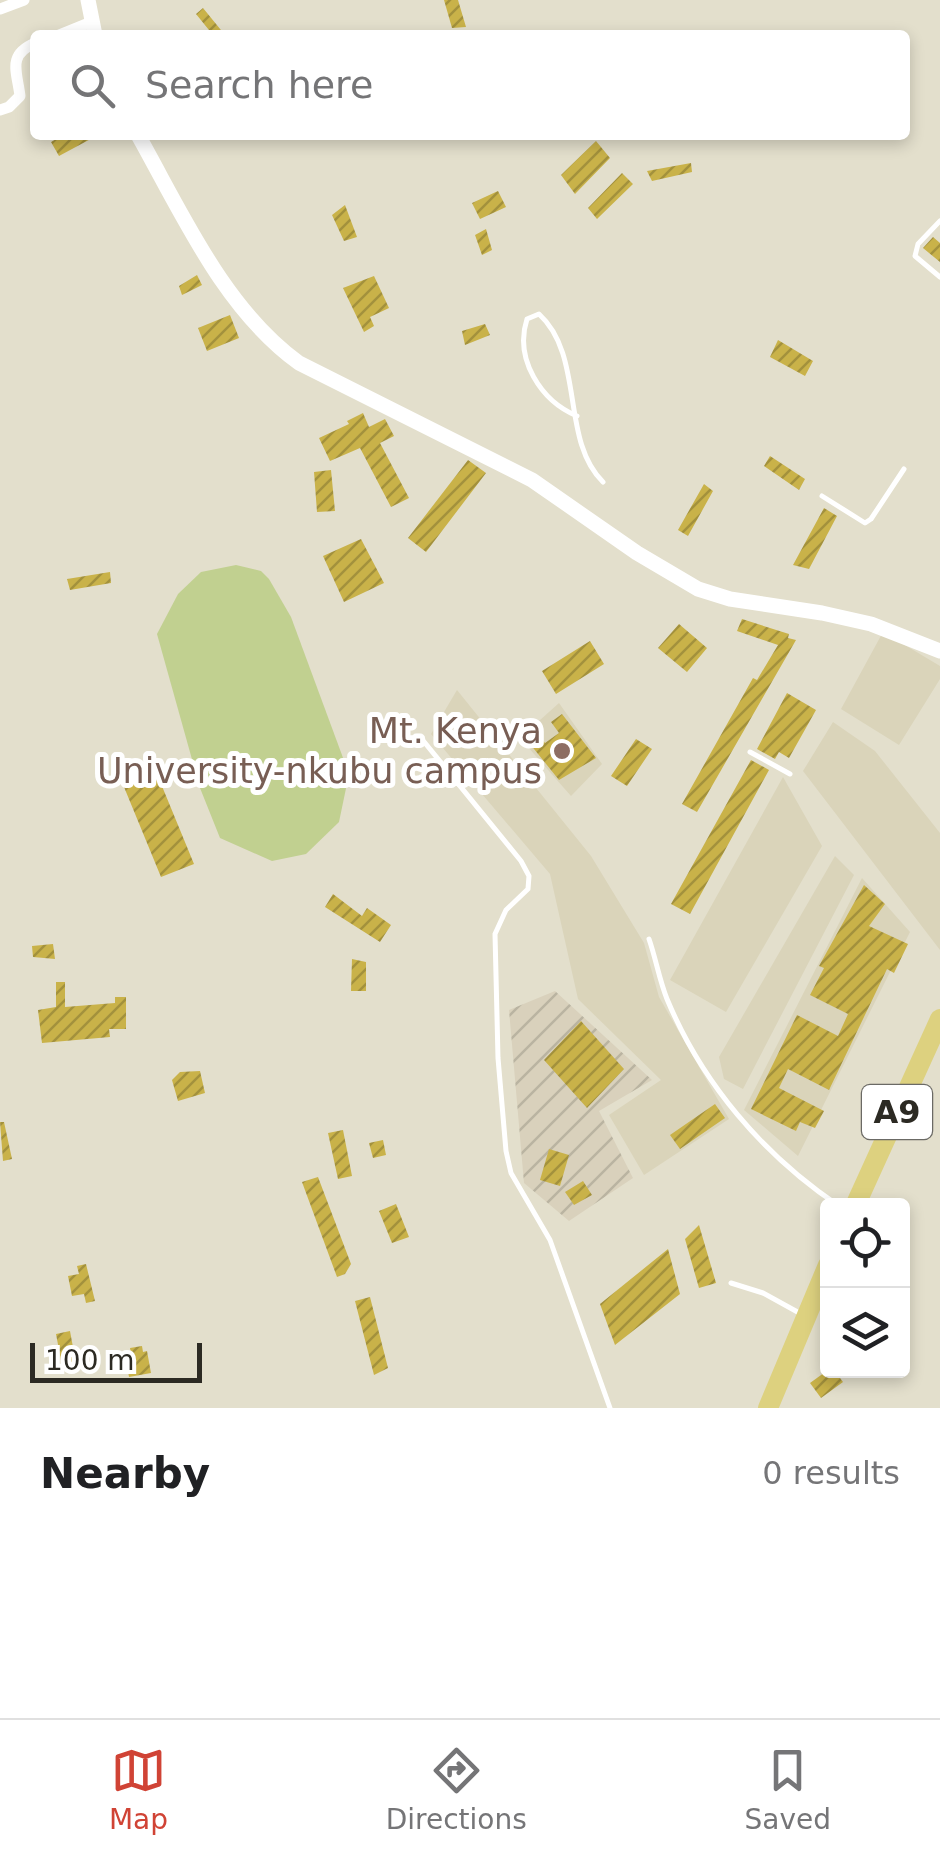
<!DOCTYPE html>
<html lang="en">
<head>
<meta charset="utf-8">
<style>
  :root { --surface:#fff; --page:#f2f2f2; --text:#202124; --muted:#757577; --line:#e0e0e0; --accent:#d04335 }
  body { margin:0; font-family:"DejaVu Sans",sans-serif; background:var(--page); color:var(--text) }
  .controls { position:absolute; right:30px; bottom:30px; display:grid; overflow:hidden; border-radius:10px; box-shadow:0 5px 15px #0003 }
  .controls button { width:90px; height:90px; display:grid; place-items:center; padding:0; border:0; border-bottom:2px solid var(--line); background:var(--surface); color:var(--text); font:50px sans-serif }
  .scale { position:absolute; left:30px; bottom:25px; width:172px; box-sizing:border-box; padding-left:10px; border:5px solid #2c2a23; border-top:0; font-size:28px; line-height:35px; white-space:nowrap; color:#2c2a23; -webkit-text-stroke:8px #fff; paint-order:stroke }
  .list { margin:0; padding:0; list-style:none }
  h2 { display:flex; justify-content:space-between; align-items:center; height:130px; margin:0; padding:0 40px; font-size:42px }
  h2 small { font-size:32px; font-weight:400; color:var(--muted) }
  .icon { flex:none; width:55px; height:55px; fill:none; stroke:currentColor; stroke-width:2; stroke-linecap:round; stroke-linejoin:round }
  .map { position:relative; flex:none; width:940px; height:1408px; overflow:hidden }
  .search { position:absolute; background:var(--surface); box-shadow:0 5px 15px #0003; left:30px; right:30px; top:30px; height:110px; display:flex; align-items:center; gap:25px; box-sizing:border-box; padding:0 35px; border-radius:10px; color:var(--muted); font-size:38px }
  .sheet { height:310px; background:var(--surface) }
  nav { display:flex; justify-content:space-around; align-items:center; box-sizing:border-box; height:140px; border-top:2px solid var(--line); background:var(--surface); font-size:28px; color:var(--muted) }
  nav a { display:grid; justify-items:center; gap:5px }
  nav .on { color:var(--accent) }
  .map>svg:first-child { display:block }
  .built { fill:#dad4ba }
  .industrial { fill:url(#industrial-furrows) }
  .green { fill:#c1d090 }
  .building { fill:url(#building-hatch) }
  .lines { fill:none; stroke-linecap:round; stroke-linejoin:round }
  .lane { stroke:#fff; stroke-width:5 }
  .street { stroke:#fff; stroke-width:11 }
  .secondary { stroke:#fff; stroke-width:15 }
  .highway { stroke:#ddd17f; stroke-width:20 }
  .education-dot { fill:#8d6e63; stroke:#fff; stroke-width:4 }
  .labels { text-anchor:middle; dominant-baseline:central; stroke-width:10; stroke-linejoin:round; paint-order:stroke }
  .shield { fill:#fff; stroke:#6b6a65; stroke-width:2.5 }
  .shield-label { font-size:32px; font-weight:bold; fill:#2c2a23 }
  .education-label { font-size:35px; fill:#785e54; stroke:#fff; text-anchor:end }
</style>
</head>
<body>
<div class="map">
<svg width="940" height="1408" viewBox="0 0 940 1408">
  <defs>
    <pattern id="industrial-furrows" width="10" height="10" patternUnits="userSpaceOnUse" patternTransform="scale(2.5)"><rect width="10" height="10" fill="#d9d1bc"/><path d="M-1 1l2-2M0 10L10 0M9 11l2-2" fill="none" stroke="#bab4a1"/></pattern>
    <pattern id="building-hatch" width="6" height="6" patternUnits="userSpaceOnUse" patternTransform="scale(2.5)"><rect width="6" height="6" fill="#c9b249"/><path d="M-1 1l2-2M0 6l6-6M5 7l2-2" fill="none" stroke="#a3913c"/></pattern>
  </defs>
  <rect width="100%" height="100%" fill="#e3dfcc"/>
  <path class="built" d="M883 632 940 666V679L899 745 841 709Z
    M457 690 591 856 644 943 659 997 729 1119 644 1175 609 1115 661 1080 578 999 550 874 431 734Z
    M559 703 602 764 571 796 520 738Z
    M833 722 875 751 940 833V950L803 771Z
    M783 777 822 846 726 1012 670 980Z
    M835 856 854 875 743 1089 724 1079 719 1057Z
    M862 878 910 932 798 1156 744 1110Z"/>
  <path class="industrial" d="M555 991 652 1080 599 1111 633 1178 569 1221 524 1183 509 1010Z"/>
  <path class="green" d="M236 565 261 571 269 579 291 617 349 774 339 822 306 854 272 861 220 838 200 788 157 634 178 594 201 572Z"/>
  <path class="building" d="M444 0H458L466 27 452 28Z
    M203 8 225 35H213L196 14Z
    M63 135H98L59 156 51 142Z
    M596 141 610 158 575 194 561 175Z
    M691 163 692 172 652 181 647 171Z
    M622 173 633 184 597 219 588 208Z
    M498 191 506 207 480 219 472 203Z
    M345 205 357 237 344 241 332 215Z
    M486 229 492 250 482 255 475 235Z
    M933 237 940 243V262L923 248Z
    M197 275 202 285 182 295 179 286Z
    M374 276 389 308 370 317 374 326 364 332 343 288Z
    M230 315 239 338 207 351 198 328Z
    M485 324 490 335 465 345 462 331Z
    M778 340 813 361 805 376 770 357Z
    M363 413 369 427 385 419 394 436 380 443 409 498 391 507 360 448 330 461 319 438 349 424 347 421Z
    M770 456 805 479 799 490 764 466Z
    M468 460 486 473 426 552 408 538Z
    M331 470 335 511 317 512 314 472Z
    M704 484 713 491 688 536 678 530Z
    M824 508 837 516 809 569 793 565Z
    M361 539 384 583 344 602 323 556Z
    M110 572 111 583 70 590 67 579Z
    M742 619 789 634 788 638 796 640 697 812 682 804 753 678 757 680 778 645 737 631Z
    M679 624 707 648 687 672 658 648Z
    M590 641 604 664 556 694 542 671Z
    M787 693 816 710 789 758 779 752 775 759 757 749Z
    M562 714 596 758 559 780 530 744 538 735 545 743 559 733 551 722Z
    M636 739 652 749 627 786 611 776Z
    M751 760 769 770 690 914 671 904Z
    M157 774 194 864 161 877 124 787Z
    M864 885 885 904 869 926 908 944 894 973 887 969 829 1090 788 1069 779 1088 824 1111 815 1128 800 1122 796 1131 751 1109 797 1015 838 1036 848 1014 810 995 824 968 819 966Z
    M333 894 362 916 367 908 391 925 380 942 325 907Z
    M53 944 55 959 33 957 32 946Z
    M352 959 366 962V991H351Z
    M56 982H65V1007L115 1003V997H126V1029H109L110 1037 42 1043 38 1010 56 1007Z
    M581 1021 624 1069 587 1108 544 1060Z
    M200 1071 205 1093 178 1101 172 1080 180 1072Z
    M715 1104 725 1118 680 1149 670 1135Z
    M0 1122H4L12 1159 3 1161Z
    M343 1130 352 1176 338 1179 328 1133Z
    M383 1140 386 1155 373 1158 369 1143Z
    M549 1149 569 1155 560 1186 540 1180Z
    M318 1177 351 1264 345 1274 337 1277 302 1182Z
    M583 1181 592 1195 574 1205 565 1192Z
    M396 1204 409 1237 392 1243 379 1211Z
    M699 1225 716 1283 699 1288 685 1239Z
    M668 1249 680 1294 615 1345 600 1304Z
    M86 1264 95 1301 86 1303 84 1294 72 1296 68 1276 79 1274 77 1266Z
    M370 1297 388 1368 374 1375 355 1301Z
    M70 1331 77 1369 63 1371 56 1334Z
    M142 1346 143 1352 147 1351 151 1373 129 1377 125 1354 131 1353 130 1348Z
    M828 1370 832 1377 837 1374 843 1382 821 1398 810 1383Z"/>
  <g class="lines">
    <path class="lane" d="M940 221 918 244 915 256 940 277
      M577 416C541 401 514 359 527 319L539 314C585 356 560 440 603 482
      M822 496 865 523 871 519 904 469
      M421 738 521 861 529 876 528 889 506 910 495 934 498 1058 506 1151 511 1173 550 1240 610 1408
      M750 752 790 774
      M649 939C656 959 659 979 667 999 702 1083 763 1155 839 1206
      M731 1283 763 1293 803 1315"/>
    <path class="street" d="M0 9 24 0
      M59 35 91 22
      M0 110 9 107 20 96C17 71 7 55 35 43"/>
    <path class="secondary" d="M88 0 95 35
      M138 135C182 213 224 309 299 363L532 480 637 553 698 589 730 599 822 613 871 624 940 651"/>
    <path class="highway" d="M855 1206 940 1019
      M768 1408 828 1265"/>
  </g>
  <circle class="education-dot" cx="562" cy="751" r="10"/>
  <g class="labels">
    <rect class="shield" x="862" y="1085" width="70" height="54" rx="8"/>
    <g class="shield-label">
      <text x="897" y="1112">A9</text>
    </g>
    <g class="education-label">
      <text x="542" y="731">Mt. Kenya<tspan x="542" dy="40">University-nkubu campus</tspan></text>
    </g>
  </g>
</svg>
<div class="controls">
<button><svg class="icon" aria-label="locate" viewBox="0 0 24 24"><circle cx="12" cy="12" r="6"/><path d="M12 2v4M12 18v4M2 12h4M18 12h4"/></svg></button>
<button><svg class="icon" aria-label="layers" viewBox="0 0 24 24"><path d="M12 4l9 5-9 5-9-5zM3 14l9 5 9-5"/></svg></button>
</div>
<div class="scale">100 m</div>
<div class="search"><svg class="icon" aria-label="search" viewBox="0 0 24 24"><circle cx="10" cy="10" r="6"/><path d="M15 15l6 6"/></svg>Search here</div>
</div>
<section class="sheet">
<h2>Nearby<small>0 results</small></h2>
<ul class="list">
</ul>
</section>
<nav>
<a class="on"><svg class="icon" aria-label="map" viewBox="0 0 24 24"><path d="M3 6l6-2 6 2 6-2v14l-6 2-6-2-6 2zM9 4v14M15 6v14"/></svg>Map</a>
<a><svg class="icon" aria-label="directions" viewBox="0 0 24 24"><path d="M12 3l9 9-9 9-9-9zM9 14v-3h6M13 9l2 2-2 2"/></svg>Directions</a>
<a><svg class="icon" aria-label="saved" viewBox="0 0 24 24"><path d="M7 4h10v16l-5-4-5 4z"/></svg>Saved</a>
</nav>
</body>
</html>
